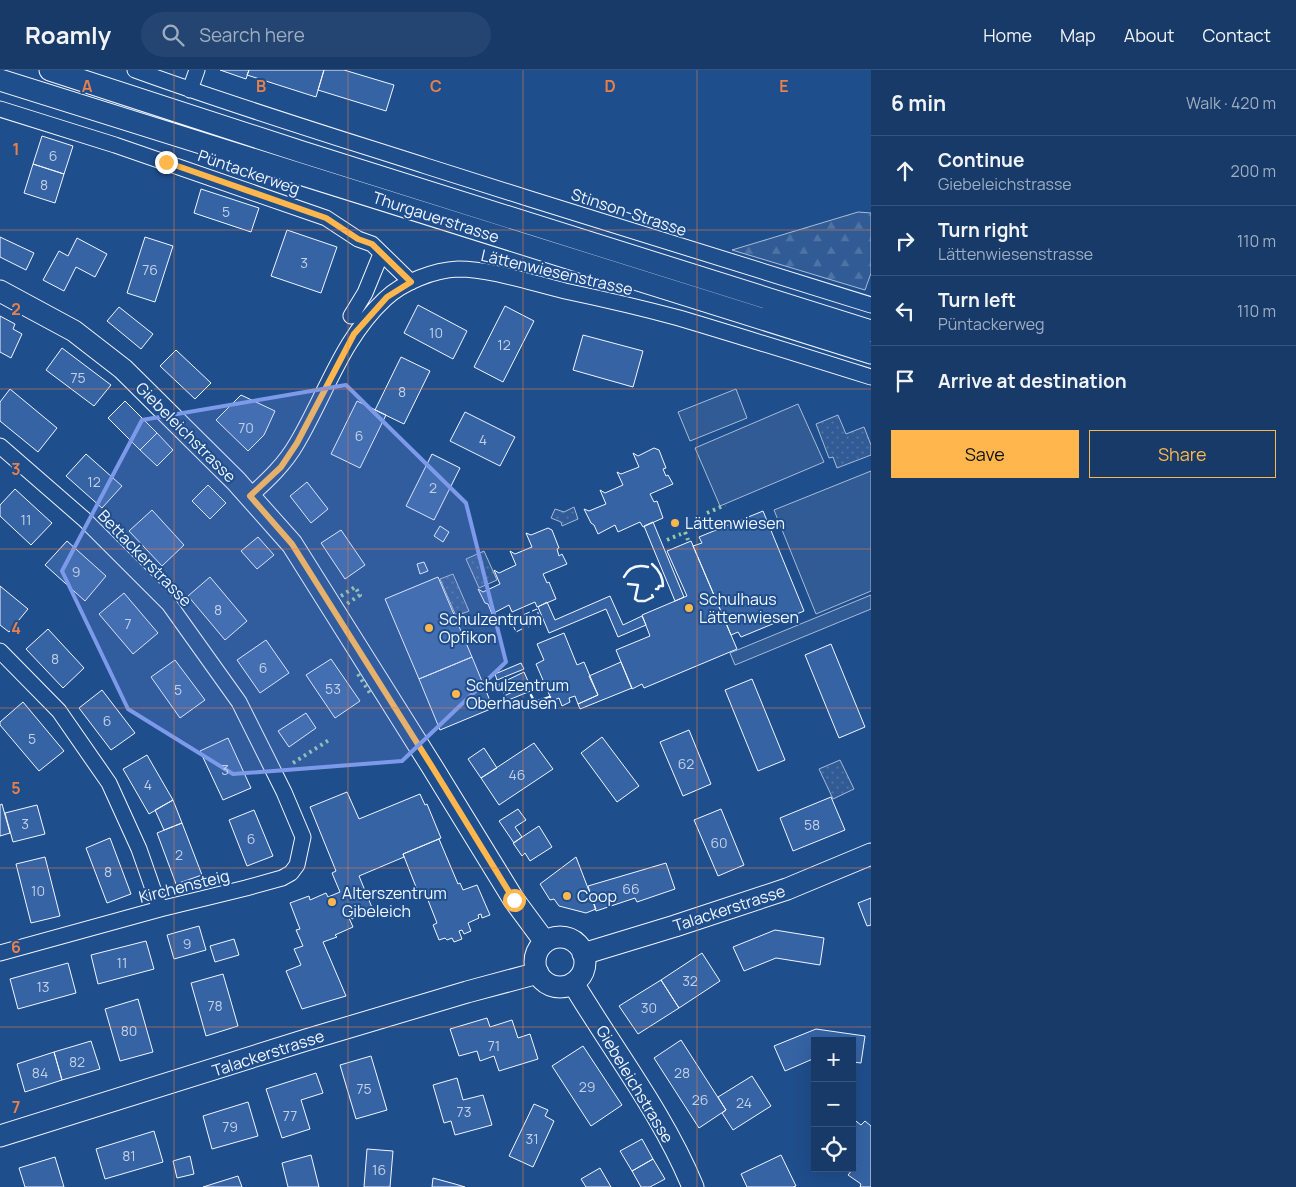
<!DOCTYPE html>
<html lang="en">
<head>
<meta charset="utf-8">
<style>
  :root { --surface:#173a69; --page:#244571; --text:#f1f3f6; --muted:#9eadc0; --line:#36547d; --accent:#ffb74d }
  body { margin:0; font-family:Manrope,sans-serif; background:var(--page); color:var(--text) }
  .controls { position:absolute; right:15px; bottom:15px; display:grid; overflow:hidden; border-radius:0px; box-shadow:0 5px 20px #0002 }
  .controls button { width:45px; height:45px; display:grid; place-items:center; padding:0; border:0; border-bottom:1px solid var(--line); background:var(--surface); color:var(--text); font:25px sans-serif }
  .stop { position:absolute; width:15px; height:15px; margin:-11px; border:4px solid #ffb74d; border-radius:50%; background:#fff }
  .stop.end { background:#ffb74d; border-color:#fff; box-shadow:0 1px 5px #0008 }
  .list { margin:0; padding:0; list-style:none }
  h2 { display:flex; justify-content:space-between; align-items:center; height:65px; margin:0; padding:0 20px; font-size:21px }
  h2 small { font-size:16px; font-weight:400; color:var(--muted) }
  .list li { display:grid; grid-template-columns:32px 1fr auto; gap:15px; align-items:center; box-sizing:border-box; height:70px; padding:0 20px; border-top:1px solid var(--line) }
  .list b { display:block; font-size:19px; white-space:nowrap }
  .list p { margin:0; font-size:16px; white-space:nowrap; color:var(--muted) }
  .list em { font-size:16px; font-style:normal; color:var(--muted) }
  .actions { display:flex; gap:10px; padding:15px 20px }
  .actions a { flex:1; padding:11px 0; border:1px solid var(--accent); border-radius:0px; text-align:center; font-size:18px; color:var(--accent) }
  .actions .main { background:var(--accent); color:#111 }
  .icon { flex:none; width:28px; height:28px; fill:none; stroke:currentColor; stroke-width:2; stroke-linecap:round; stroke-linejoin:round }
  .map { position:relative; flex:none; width:871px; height:1117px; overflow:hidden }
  header { display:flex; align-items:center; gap:30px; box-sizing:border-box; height:70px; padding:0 25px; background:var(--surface); border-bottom:1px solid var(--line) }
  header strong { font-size:24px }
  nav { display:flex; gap:28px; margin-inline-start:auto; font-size:18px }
  .search { width:350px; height:45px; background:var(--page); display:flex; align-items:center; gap:12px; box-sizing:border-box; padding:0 18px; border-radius:28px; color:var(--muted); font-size:19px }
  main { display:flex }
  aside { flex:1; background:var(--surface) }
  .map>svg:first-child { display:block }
  .green { fill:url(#green-dots); stroke:#a8bbd7 }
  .forest { fill:url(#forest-firs); stroke:#a8bbd7 }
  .pitch { fill:#305b95; stroke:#a8bbd7 }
  .building { fill:#3563a3; stroke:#f2f6ff }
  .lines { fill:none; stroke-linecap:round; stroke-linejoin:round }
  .street-casing { stroke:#f2f6ff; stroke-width:17 }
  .secondary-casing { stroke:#f2f6ff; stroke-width:23 }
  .street { stroke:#1f4e8c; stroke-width:15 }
  .secondary { stroke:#1f4e8c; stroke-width:21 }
  .hedge { stroke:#97c8a6; stroke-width:4; stroke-dasharray:2.5 4; stroke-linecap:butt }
  .fence { stroke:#f2f6ff; stroke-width:1; stroke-dasharray:6 2.5; stroke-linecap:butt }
  .wall { stroke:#f2f6ff; stroke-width:2.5 }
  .route { stroke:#ffb74d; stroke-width:6 }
  .marked { fill:#7d9aea; fill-opacity:0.2; stroke:#7d9aea; stroke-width:4; stroke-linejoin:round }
  .grid { fill:none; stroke:#ea8049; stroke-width:1; stroke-opacity:0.55 }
  .poi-dot { fill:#ffb74d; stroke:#1f4e8c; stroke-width:2 }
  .labels { text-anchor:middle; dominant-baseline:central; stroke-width:4; stroke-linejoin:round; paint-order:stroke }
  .number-label { font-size:14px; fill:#c3d1e8 }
  .street-label { font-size:16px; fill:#f2f6ff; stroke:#1f4e8c }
  .poi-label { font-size:16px; fill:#f2f6ff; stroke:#1f4e8c; text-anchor:start }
  .grid-label { font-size:16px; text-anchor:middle; font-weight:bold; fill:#ea8049; stroke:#1f4e8c; stroke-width:4; stroke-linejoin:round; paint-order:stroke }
</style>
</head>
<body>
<header>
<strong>Roamly</strong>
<div class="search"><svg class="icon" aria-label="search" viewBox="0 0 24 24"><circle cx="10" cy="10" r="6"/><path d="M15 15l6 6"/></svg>Search here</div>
<nav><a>Home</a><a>Map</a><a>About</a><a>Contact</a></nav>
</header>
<main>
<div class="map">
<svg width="871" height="1117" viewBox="0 0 871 1117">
  <defs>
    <pattern id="green-dots" width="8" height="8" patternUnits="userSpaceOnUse" patternTransform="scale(1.25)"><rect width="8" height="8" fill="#305b95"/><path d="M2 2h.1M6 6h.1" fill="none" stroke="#4e73a5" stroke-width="1.8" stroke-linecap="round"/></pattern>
    <pattern id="forest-firs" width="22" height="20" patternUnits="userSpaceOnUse" patternTransform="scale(1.25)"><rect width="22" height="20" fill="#305b95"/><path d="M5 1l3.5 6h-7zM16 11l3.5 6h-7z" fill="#4e73a5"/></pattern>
  </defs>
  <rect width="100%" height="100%" fill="#1f4e8c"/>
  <path class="green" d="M838 345 846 364 864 357 871 375V385L837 398 833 387 829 388 816 354Z
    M574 437 578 449 562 456 561 452 551 448 555 439 564 442Z
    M484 481 497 510 479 518 466 489Z
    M453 504 469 541 456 546 440 509Z
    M840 690 854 719 833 729 819 699Z"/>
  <path class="forest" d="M858 142 871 143V203L865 220 732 180Z"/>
  <path class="pitch" d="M736 319 747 348 690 371 678 342Z
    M798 334 824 392 720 436 695 378Z
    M871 401V521L816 544 774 440Z
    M871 525V539L735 595 730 583Z"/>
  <path class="building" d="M220 0H249L246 9Z
    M249 0H324L316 27 247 5Z
    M324 0H344L394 15 386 41 318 20Z
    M42 66 73 76 64 104 33 94Z
    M33 94 64 104 55 133 24 123Z
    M201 119 259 138 251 162 194 143Z
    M287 160 337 177 321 223 271 206Z
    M0 167 34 183 26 200 0 187Z
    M145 167 173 176 155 232 127 223Z
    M77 168 107 184 95 207 76 197 64 221 43 210 59 181 68 186Z
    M418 235 467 261 453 289 404 263Z
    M505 236 534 251 503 312 474 297Z
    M119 237 153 264 141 279 107 251Z
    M0 246 15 254 13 259 22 264 11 288 0 282Z
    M583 265 643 281 633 317 573 300Z
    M62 278 111 315 94 336 46 300Z
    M176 280 211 313 195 329 160 296Z
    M401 287 430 301 404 354 375 340Z
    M10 319 57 358 38 382 0 351V332Z
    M241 325 275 341 264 365 248 381 216 350Z
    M125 331 157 363 140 380 108 348Z
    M357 331 386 345 360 398 331 384Z
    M465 342 515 367 500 396 450 371Z
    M157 363 173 380 157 396 140 380Z
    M654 378 659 380 666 398 663 399 666 406 668 405 673 414 650 424 654 432 657 431 663 448 643 457 640 452 618 462 615 455 598 464 594 455 591 453 584 439 589 441 606 434 600 420 605 423 623 415 617 402 621 404 639 397 633 383 638 386Z
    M86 384 122 416 102 438 66 406Z
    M432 384 460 398 434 450 406 436Z
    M307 412 328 439 311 453 290 426Z
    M208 415 226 433 210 449 192 431Z
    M15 419 52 453 31 475 0 446V435Z
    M152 440 184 475 162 496 129 461Z
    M763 441 804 541 741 567 738 562 731 565 693 476 702 473 699 467Z
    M653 452 684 527 675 531 644 456Z
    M440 456 449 462 443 472 434 466Z
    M548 458 552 460 559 478 557 479 559 486 562 484 567 494 543 504 547 513 549 512 556 529 537 537 535 532 512 542 509 535 492 544 488 534 485 533 478 519 483 522 500 514 494 500 499 503 516 495 510 481 515 484 532 477 526 463 531 465Z
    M341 460 365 495 345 509 321 473Z
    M258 467 274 485 257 499 241 481Z
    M67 471 106 506 85 531 45 495Z
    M691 471 737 579 644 618 642 614 632 619 616 580 650 566 642 545 687 526 667 481Z
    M424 492 428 501 420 504 417 494Z
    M210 507 247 551 225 570 188 526Z
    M438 507 472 587 419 609 385 529Z
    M0 516 28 539 9 562 0 555Z
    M124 523 158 563 133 584 99 544Z
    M610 526 623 555 642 546 646 555 618 567 606 539 549 563 538 537 547 532 555 550Z
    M48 559 84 598 63 618 26 579Z
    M564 563 577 595 584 592 598 625 578 634 575 626 569 628 570 632 562 636 559 628 552 631 536 594 544 590 537 574Z
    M266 570 289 603 260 623 237 590Z
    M831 574 865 657 839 668 805 585Z
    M472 587 493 638 440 660 419 609Z
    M331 589 360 631 335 648 306 605Z
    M175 590 205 630 180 648 151 607Z
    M621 592 632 618 580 639 578 634 598 625 589 606Z
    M521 593 524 599 497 610 495 604Z
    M524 602 528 611 503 623 499 614Z
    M752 609 785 690 758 701 725 620Z
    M530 614 533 620 506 631 504 626Z
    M102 620 135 663 111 680 79 638Z
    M23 632 64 681 39 701 0 655V652Z
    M306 643 316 658 289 677 278 661Z
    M689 660 711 714 683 726 660 672Z
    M602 667 639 716 617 732 581 683Z
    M228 668 251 718 223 730 200 681Z
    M534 673 553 699 499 735 481 708Z
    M484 678 497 698 481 708 468 689Z
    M147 685 173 730 149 744 123 699Z
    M347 722 359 749 420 724 425 735 427 734 441 768 403 784 404 787 359 806 373 840 352 849 351 847 349 848 353 857 335 865 337 867 323 872 346 926 302 939 286 901 301 895 294 879 303 876 296 860 300 859 290 833 309 826 310 830 326 823 328 827 340 822 332 803 336 801 310 737Z
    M831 727 845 760 793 781 780 748Z
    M173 730 182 753 164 760 155 740Z
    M2 734 10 763 0 766V735Z
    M37 735 45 764 13 772 5 743Z
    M518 739 526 750 515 757 522 767 514 773 499 751Z
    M721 739 744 795 718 806 694 750Z
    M254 740 273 786 247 796 229 750Z
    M182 753 202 805 176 814 157 763Z
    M539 756 552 777 530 791 525 783 522 786 513 773Z
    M110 768 131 824 107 833 86 778Z
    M439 769 458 814 460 813 463 820 477 815 490 845 482 848 481 844 478 845 479 848 468 853 471 861 464 864 462 860 459 861 462 869 454 872 452 868 447 870 445 868 439 870 433 855 437 853 424 820 418 822 403 784Z
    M45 787 60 846 31 853 16 794Z
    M576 787 596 839 586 843 559 836 554 829 550 830 540 814Z
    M666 793 675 819 637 832 635 828 596 841 588 816Z
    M871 828V855L867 856 858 833Z
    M199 856 206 880 174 889 167 865Z
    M775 860 824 868 820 895 776 888 744 901 733 877Z
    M234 869 239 885 215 892 210 876Z
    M146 871 154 899 98 914 91 885Z
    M702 883 720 911 679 938 661 910Z
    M68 893 76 923 18 939 10 909Z
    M223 904 238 956 206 966 191 913Z
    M661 910 679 938 638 964 619 936Z
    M138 929 153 982 120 991 105 939Z
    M487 948 490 957 512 950 518 968 530 964 538 989 499 1001 494 986 480 991 477 981 459 986 450 959Z
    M816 959 865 966 861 993 852 992V971H815V988L785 1001 774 976Z
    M681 970 726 1040 699 1058 654 988Z
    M91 971 100 999 62 1010 54 982Z
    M583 976 622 1035 591 1056 552 996Z
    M54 982 62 1010 25 1022 17 994Z
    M371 986 387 1040 356 1049 340 995Z
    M316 1003 323 1023 301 1030 310 1059 282 1068 266 1019Z
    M752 1006 771 1036 733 1060 722 1043 726 1040 718 1027Z
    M457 1008 463 1030 483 1025 492 1055 455 1065 451 1051 444 1053 433 1015Z
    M248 1032 258 1066 212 1079 203 1046Z
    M534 1034 548 1040 545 1046 554 1051 533 1097 509 1086Z
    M852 1048 861 1055 865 1051 871 1056V1117H860L861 1114 848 1105 856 1095 852 1093Z
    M154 1061 163 1092 105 1109 96 1079Z
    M642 1069 653 1089 632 1101 620 1081Z
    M367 1079 393 1081 390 1117H364Z
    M311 1085 319 1117H288L282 1093Z
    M781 1085 796 1116 793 1117H747L741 1104Z
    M190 1086 194 1104 177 1108 173 1091Z
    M55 1087 64 1117H25L19 1098Z
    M653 1089 665 1109 650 1117H641L632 1101Z
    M600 1098 611 1117H586L581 1109Z
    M238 1106 242 1117H203Z
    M433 1108 455 1114 465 1117H432Z"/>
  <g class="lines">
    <g class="street-casing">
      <path id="street" d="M135 0C231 35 329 65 426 96 574 143 722 189 871 235
        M190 20 197 0
        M0 39 115 75 326 148 358 169 372 174 411 212
        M351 246 365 223 381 184
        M0 376 84 449 169 534 239 632 284 722 303 767 297 795 291 803 282 808 246 818 160 839 0 883
        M250 426C268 410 285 394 297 373 326 324 342 269 385 229 403 212 434 200 458 199 491 199 532 213 565 221 603 229 642 238 679 248 743 267 807 287 871 307
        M0 581 59 641 109 713 139 779 160 839"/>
    </g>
    <g class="secondary-casing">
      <path id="secondary" d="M50 0 302 82 871 261
        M0 10 871 283
        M0 221 74 261 123 299 236 411 292 474 431 695 514 830 545 872
        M535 892a25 25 0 1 1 50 0a25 25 0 1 1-50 0Z
        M583 884 675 856 787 819 871 784
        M573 913C613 980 663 1044 693 1117
        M0 1066 306 970 467 922 538 903"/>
    </g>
    <use href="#street" class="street"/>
    <use href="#secondary" class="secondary"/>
    <path class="hedge" d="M707 443 725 435
      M685 462 688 470
      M667 470 681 464
      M341 526 355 517 360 525 345 535
      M358 604 370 623
      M293 693 329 670"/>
    <path class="fence" d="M522 559 516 562 511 550 537 539 539 547 534 554 528 557"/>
    <path class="wall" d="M652 494C659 500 663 507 663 516H659L658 519H656
      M624 507C629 497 637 494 648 497
      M628 514 638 515 635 529 638 531H645L653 527 652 525
      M531 625 533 629 538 631 550 627"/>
  </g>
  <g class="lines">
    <path class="route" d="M166 92 326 148 358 169 372 174 411 212 387 227 354 264 297 373 281 397 250 426 292 474 431 695 514 830"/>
  </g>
  <path class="marked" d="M346 315 466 433 506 592 402 691 233 704 128 639 62 501 142 350Z"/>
  <path class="grid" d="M174 0V1117M348 0V1117M523 0V1117M697 0V1117M0 160H871M0 319H871M0 479H871M0 638H871M0 798H871M0 957H871"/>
  <g class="poi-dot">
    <circle cx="675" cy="453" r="5"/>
    <circle cx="689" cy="538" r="5"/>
    <circle cx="429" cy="558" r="5"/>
    <circle cx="456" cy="624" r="5"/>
    <circle cx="567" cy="826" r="5"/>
    <circle cx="332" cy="832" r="5"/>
  </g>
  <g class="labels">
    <g class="number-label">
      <text x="53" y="85">6</text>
      <text x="44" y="114">8</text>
      <text x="226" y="141">5</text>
      <text x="304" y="192">3</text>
      <text x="150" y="199">76</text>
      <text x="436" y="262">10</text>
      <text x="504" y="274">12</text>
      <text x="78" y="307">75</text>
      <text x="402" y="321">8</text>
      <text x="246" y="357">70</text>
      <text x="359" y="365">6</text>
      <text x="483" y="369">4</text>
      <text x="94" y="411">12</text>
      <text x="433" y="417">2</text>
      <text x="26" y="449">11</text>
      <text x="76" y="501">9</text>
      <text x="218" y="539">8</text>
      <text x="128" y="553">7</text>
      <text x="55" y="588">8</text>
      <text x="263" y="597">6</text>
      <text x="333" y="618">53</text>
      <text x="178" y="619">5</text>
      <text x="107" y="650">6</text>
      <text x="32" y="668">5</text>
      <text x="686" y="693">62</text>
      <text x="225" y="699">3</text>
      <text x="517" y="704">46</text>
      <text x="148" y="714">4</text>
      <text x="25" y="753">3</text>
      <text x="812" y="754">58</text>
      <text x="251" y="768">6</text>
      <text x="719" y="772">60</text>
      <text x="179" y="784">2</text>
      <text x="108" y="801">8</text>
      <text x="631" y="818">66</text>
      <text x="38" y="820">10</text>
      <text x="187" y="873">9</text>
      <text x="122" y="892">11</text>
      <text x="690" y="910">32</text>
      <text x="43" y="916">13</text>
      <text x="215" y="935">78</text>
      <text x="649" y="937">30</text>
      <text x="129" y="960">80</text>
      <text x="494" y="975">71</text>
      <text x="77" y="991">82</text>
      <text x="40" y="1002">84</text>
      <text x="682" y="1002">28</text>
      <text x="587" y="1016">29</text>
      <text x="364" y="1018">75</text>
      <text x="700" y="1029">26</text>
      <text x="744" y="1032">24</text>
      <text x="464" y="1041">73</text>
      <text x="290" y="1045">77</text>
      <text x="230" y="1056">79</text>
      <text x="532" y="1068">31</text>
      <text x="129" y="1085">81</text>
      <text x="379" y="1099">16</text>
    </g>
    <g class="street-label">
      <text transform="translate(249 102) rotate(19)">Püntackerweg</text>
      <text transform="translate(629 142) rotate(18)">Stinson-Strasse</text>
      <text transform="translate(436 147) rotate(18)">Thurgauerstrasse</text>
      <text transform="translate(557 202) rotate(13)">Lättenwiesenstrasse</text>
      <text transform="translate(186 362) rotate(45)">Giebeleichstrasse</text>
      <text transform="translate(145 488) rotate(46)">Bettackerstrasse</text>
      <text transform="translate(184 816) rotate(-14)">Kirchensteig</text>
      <text transform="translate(729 838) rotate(-18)">Talackerstrasse</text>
      <text transform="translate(268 983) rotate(-18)">Talackerstrasse</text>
      <text transform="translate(635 1014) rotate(59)">Giebeleichstrasse</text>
    </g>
    <g class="poi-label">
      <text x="685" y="453">Lättenwiesen</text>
      <text x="699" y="529">Schulhaus<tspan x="699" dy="18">Lättenwiesen</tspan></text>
      <text x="439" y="549">Schulzentrum<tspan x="439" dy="18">Opfikon</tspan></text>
      <text x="466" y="615">Schulzentrum<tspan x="466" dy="18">Oberhausen</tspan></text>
      <text x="342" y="823">Alterszentrum<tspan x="342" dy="18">Gibeleich</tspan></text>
      <text x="577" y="826">Coop</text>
    </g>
  </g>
  <g class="grid-label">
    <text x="87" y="22">A</text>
    <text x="261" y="22">B</text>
    <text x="436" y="22">C</text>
    <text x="610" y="22">D</text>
    <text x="784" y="22">E</text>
    <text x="16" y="85">1</text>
    <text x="16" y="245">2</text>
    <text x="16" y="405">3</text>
    <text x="16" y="564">4</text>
    <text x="16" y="724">5</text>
    <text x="16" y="883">6</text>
    <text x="16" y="1043">7</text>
  </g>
</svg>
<div class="controls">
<button>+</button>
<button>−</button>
<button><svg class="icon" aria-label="locate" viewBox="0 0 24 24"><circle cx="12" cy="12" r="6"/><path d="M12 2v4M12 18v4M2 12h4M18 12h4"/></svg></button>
</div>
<div class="stop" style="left:514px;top:830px"></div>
<div class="stop end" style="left:166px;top:92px"></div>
</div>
<aside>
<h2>6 min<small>Walk · 420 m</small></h2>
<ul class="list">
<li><svg class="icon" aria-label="ahead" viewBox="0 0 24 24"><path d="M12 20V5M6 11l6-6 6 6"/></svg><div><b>Continue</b><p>Giebeleichstrasse</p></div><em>200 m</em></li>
<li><svg class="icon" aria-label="right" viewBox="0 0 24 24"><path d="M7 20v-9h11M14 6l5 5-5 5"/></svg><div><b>Turn right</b><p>Lättenwiesenstrasse</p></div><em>110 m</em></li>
<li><svg class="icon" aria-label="left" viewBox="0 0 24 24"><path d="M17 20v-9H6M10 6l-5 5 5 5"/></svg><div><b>Turn left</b><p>Püntackerweg</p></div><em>110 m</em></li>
<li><svg class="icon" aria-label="arrive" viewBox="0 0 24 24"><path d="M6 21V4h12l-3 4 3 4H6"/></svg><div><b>Arrive at destination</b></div></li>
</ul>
<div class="actions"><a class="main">Save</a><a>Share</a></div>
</aside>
</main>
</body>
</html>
